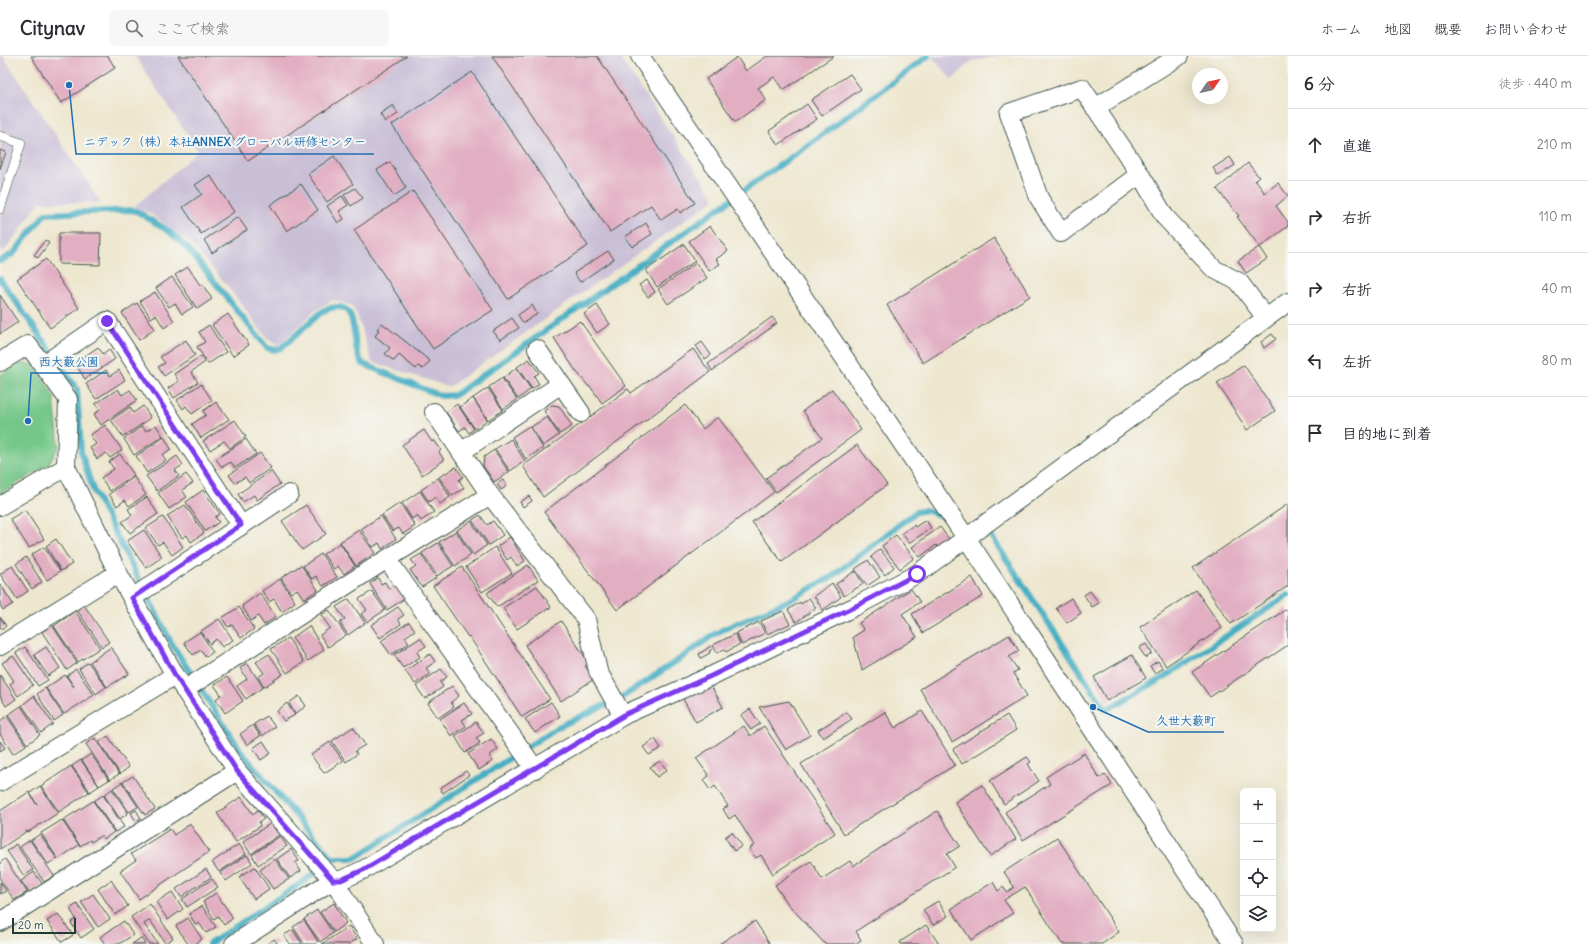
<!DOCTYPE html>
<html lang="ja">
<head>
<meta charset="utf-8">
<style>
  :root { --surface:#fff; --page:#f7f7f7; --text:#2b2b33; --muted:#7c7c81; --line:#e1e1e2 }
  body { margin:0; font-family:Delius,"Klee One",sans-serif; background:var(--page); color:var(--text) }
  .controls { position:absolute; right:12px; bottom:12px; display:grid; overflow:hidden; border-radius:6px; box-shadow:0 4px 16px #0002 }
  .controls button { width:36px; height:36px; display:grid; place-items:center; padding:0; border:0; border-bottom:1px solid var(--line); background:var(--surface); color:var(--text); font:20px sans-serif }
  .compass { position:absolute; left:1192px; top:12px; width:36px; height:36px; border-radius:50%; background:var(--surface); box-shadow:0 4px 16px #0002; rotate:56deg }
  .scale { position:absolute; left:12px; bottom:10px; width:64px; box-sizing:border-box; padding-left:4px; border:2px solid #1f3d34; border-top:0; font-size:11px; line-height:14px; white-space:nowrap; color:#1f3d34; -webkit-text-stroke:3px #f6f6f2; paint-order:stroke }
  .stop { position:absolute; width:12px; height:12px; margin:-9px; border:3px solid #7c3aed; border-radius:50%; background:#fff }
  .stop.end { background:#7c3aed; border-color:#fff; box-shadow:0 1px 4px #0008 }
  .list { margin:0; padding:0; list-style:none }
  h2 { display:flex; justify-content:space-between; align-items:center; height:52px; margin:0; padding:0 16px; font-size:17px }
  h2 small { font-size:13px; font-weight:400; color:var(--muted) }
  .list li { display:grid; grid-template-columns:26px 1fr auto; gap:12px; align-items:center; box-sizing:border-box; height:72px; padding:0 16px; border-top:1px solid var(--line) }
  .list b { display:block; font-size:15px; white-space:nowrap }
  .list em { font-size:13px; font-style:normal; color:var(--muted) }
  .icon { flex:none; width:22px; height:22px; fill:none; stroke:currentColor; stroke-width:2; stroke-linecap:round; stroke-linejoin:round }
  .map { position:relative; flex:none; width:1288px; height:888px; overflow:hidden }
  header { display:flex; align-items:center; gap:24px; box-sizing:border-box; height:56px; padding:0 20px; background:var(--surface); border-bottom:1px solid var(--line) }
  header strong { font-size:19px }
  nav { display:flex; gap:22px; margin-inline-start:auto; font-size:14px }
  .search { width:280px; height:36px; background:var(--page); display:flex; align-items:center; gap:10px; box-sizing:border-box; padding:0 14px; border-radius:6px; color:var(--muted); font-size:15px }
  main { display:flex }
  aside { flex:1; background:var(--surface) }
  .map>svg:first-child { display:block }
  .industrial { fill:#c9bfd7 }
  .green { fill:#75c789; stroke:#4a825e }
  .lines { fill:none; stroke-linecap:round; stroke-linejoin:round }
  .stream { stroke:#44aec3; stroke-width:6 }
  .building { fill:#e2aec2 }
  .lane-casing { stroke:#3e564b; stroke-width:10 }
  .street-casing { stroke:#3e564b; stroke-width:20 }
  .lane { stroke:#fff; stroke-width:9 }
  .street { stroke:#fff; stroke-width:18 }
  .route { stroke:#7c3aed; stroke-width:5 }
  .leader { fill:none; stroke:#1f6fb2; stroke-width:1.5 }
  .callout-dot { fill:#1f6fb2; stroke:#f6f6f2; stroke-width:1.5 }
  .callout-label { font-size:12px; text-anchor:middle; font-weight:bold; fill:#1f6fb2; stroke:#f6f6f2; stroke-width:4; stroke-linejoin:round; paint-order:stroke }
</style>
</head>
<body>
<header>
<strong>Citynav</strong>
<div class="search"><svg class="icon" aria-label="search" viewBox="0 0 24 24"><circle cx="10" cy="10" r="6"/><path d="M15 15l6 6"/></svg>ここで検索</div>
<nav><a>ホーム</a><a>地図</a><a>概要</a><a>お問い合わせ</a></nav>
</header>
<main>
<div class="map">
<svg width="1288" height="888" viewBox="0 0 1288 888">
  <rect width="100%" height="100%" fill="#f6f6f2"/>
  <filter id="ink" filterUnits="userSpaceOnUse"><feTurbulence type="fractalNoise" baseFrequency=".025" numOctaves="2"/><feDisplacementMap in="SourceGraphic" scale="8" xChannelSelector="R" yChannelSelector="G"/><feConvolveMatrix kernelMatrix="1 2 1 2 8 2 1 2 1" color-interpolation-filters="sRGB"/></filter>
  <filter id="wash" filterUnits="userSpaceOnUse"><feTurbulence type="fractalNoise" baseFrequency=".012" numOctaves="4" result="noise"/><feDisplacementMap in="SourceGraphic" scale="16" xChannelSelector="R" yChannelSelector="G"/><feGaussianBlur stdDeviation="0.9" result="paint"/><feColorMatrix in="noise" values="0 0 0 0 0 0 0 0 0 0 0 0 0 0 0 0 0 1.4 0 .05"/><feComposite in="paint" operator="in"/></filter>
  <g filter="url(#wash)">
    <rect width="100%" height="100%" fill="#eee7cf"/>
    <path class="industrial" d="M0 0H3L101 147 40 146 6 193 0 196Z
      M135 0H619L715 143 449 331 372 306 357 259 351 249 332 244 315 255 279 289 267 282 225 227 191 188 151 158 134 151 198 95Z
      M931 0H1002L972 5 952 24Z"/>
    <path class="green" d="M19 307 35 309 54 341 59 390 49 408 0 438V319Z"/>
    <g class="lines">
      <path class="stream" d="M0 205 13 198 45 158 132 154 138 156 170 176 189 194 267 292 275 294 281 292 323 255C360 238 351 280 358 299 359 302 361 305 363 308L441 340 455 339 804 92 928 0
        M0 223 77 333 81 396 93 434 173 590 242 697 275 735 332 802 330 803
        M980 475 991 480 1106 654 1163 622 1288 539
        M332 802H355L558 671 624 640 686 599 710 581 722 574 792 543 833 520 916 456 926 454 947 462
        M209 888 306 824 320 812"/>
    </g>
    <g id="blocks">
      <path class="building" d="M31 0H108L115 12 61 47Z
        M178 0H407L248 105Z
        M492 0H597L695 147 680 157 678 153 661 164 651 149 610 176Z
        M767 0H834L783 34 774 21 758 32 766 44 735 66 706 23 737 1 746 15Z
        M472 16 588 190 508 243 392 69Z
        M850 18 861 33 822 60 811 44Z
        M807 48 817 63 778 89 769 75Z
        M393 49 398 58 385 66 380 58Z
        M0 94 6 96 0 113Z
        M334 100 353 128 327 146 308 118Z
        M1230 101 1235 109 1218 120 1213 112Z
        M390 106 406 132 394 140 377 114Z
        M1248 107 1259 121 1255 124 1265 137 1278 127 1288 140 1276 150 1288 166V170L1260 191 1237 161 1239 160 1217 133Z
        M210 119 234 156 201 178 183 151 202 138 195 129Z
        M301 128 318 154 287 175 270 149Z
        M355 132 363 142 351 150 344 139Z
        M413 135 493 254 433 293 354 174Z
        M342 140 348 149 339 155 344 163 338 167 327 150Z
        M238 161 247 174 212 197 204 184Z
        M646 167 652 178 632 191 625 181Z
        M710 170 728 195 716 203 720 208 709 215 689 185Z
        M59 177H101L100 209 59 208Z
        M994 182 1030 240 923 307 887 249Z
        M45 184 49 187 38 202 34 199Z
        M684 188 695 205 657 231 646 214Z
        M1259 191 1267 203 1246 217 1238 205Z
        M608 195 614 203 580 226 574 217Z
        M46 203 79 252 50 272 17 223Z
        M696 207 707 222 668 248 658 233Z
        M188 211 200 229 202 228 212 243 197 253 175 219Z
        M172 221 193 251 182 258 175 247 169 251 156 232Z
        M647 224 655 236 648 241 639 229Z
        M155 236 174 265 164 272 156 259 151 262 140 245Z
        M0 239 18 266 0 278Z
        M137 247 155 273 139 284 122 257Z
        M532 249 537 258 523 267 518 259Z
        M597 249 610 268 597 277 584 258Z
        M228 258 249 289 233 300 212 269Z
        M772 261 777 267 712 315 708 308Z
        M512 262 519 272 500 284 493 275Z
        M580 265 626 330 602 347 590 330 589 331 576 315 554 282Z
        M382 267 430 305 423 313 418 310 416 313 399 299 394 305 385 298 390 292 375 280 379 274 377 273Z
        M209 269 226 296 208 308 197 291 205 286 199 276Z
        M1272 278 1276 283 1264 292 1261 286Z
        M186 284 195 299 164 320 158 311 165 307 160 301Z
        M702 286 711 299 705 303 696 290Z
        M98 291 103 298 109 293 115 303 85 323 75 307Z
        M693 293 710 316 543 441 523 410 628 333 631 337Z
        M201 300 205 306 191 316 198 326 174 342 168 332 179 325 174 318Z
        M529 303 539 317 534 320 539 328 532 333 517 311Z
        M1244 309 1275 355 1247 374 1217 327Z
        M516 312 531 333 518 343 503 322Z
        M106 314 110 320 119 314 125 324 96 343 86 328Z
        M502 322 517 344 503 353 489 331Z
        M201 328 212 344 192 358 186 350 183 353 177 344Z
        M488 332 503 354 488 364 473 342Z
        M118 333 122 339 130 334 137 344 101 369 94 358 100 354 95 348Z
        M832 333 861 374 776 436 766 422 822 382 803 355Z
        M473 342 487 364 475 373 460 351Z
        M216 346 229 363 201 382 192 368 206 359 203 355Z
        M457 348 474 373 469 377 465 371 459 375 446 356Z
        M552 349 559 350 572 370 560 378 544 355Z
        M685 349 703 373 718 361 774 436 617 554 544 456Z
        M143 350 151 362 123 381 111 364 130 351 133 357Z
        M547 361 559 379 543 390 531 371Z
        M235 364 246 381 230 392 224 385 210 394 203 385Z
        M105 369 122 394 110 402 106 397 97 403 90 392 96 388 90 379Z
        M156 369 163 380 134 399 124 383 142 370 146 375Z
        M529 370 543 392 526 403 512 381Z
        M424 374 432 386 434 384 441 394 439 396 444 404 422 419 402 389Z
        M164 381 171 393 162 399 166 404 147 417 136 400Z
        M246 383 256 398 235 412 231 406 222 411 216 403Z
        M511 383 525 405 510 415 495 393Z
        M857 389 887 429 782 506 752 466Z
        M494 394 509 416 494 426 483 410 484 401Z
        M260 397 271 412 249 427 245 421 235 427 229 419Z
        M120 398 134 419 110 435 101 422 114 413 109 406Z
        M177 400 183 409 175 414 179 420 157 435 146 420Z
        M456 411 463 421 459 424 464 432 452 440 439 421Z
        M271 415 280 428 257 444 254 439 243 446 238 438Z
        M186 418 193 427 182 434 187 441 169 453 158 437Z
        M134 421 146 439 129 450 125 444 117 450 109 438Z
        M438 422 450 441 440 448 435 441 429 446 421 434Z
        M503 424 507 430 501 434 497 428Z
        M203 434 220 458 215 461 219 466 205 475 186 446Z
        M420 435 434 456 421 465 417 459 412 463 402 447Z
        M529 440 532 445 523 451 520 446Z
        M147 441 158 458 130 477 122 466 132 459 128 453Z
        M400 447 415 470 403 478 399 472 393 475 382 459Z
        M1288 448V530L1231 568 1193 512Z
        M185 449 204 477 191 486 187 479 182 482 167 460Z
        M306 449 326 478 302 494 282 465Z
        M25 454 44 483 29 492 10 463Z
        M480 459 487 469 493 465 503 479 489 489 472 464Z
        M381 460 396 483 382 493 379 487 373 491 361 473Z
        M163 461 183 491 172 499 163 486 158 489 146 472Z
        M926 464 931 472 909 487 902 477 914 469 915 471Z
        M471 465 487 489 473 499 457 474Z
        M940 471 949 483 938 491 936 489 920 501 912 491Z
        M144 474 162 501 146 512 127 485Z
        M359 474 375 497 356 510 340 486Z
        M456 475 471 499 455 510 439 486Z
        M896 479 914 502 900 513 882 490Z
        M510 481 525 505 517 510 511 501 507 504 498 490Z
        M56 483 72 508 61 515 46 490Z
        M340 487 355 510 344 518 338 510 334 513 323 498Z
        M438 487 453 510 437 520 422 497Z
        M44 491 60 515 47 524 31 499Z
        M495 491 512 517 482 536 466 511Z
        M880 493 894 511 885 519 871 501Z
        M321 498 337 521 323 530 316 520 312 523 303 510Z
        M421 498 436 522 422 531 410 514 416 510 411 504Z
        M26 501 42 526 32 533 16 508Z
        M868 504 880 521 867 530 855 513Z
        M301 509 318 534 304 543 297 533 291 537 281 522Z
        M528 509 538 524 497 551 487 537Z
        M12 510 28 535 17 543 0 518Z
        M462 511 550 643 522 661 469 580 468 581 433 530Z
        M855 515 863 528 844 540 836 528Z
        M972 521 983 540 923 577 912 558Z
        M378 522 381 528 385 526 389 533 395 529 404 543 387 554 370 528Z
        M280 523 295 546 282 556 274 543 269 546 262 535Z
        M832 527 841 541 823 554 814 540Z
        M0 528 13 548 3 554 0 549Z
        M537 530 551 551 517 573 503 552Z
        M911 533 920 546 902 558 917 581 862 614 853 581 864 574 859 567Z
        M1196 534 1222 572 1166 610 1140 571Z
        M372 535 385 554 367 566 361 558 367 554 359 543Z
        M1090 535 1099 547 1092 551 1084 539Z
        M260 537 276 561 264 569 258 560 251 565 242 550Z
        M809 542 816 552 796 566 788 554 800 546 801 548Z
        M1071 542 1081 557 1067 567 1056 552Z
        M349 543 365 567 348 579 340 567 345 563 336 551Z
        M84 549 109 586 102 591 77 554Z
        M239 551 254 573 241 582 232 569 228 571 222 562Z
        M398 551 404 559 398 563 401 568 380 582 371 569Z
        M1288 552V589L1210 641 1192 616Z
        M329 554 346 579 328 591 320 579 330 572 321 559Z
        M75 555 100 592 78 606 54 570Z
        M783 555 790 568 767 578 761 565Z
        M0 561 6 570 1 573 0 570Z
        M219 563 233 584 222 591 216 583 210 588 201 575Z
        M561 565 589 607 585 610 594 623 561 645 525 589Z
        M409 566 415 574 405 581 409 587 391 599 381 585Z
        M759 566 765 577 742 589 736 577Z
        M52 569 77 607 67 614 42 576Z
        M309 570 324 594 308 605 292 582Z
        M200 576 213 596 206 601 201 594 193 599 184 586Z
        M735 578 740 588 726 596 724 593 717 597 713 589Z
        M1009 579 1019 595 1009 601 1018 614 1013 617 1027 640 952 686 920 633Z
        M288 582 304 606 287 617 271 593Z
        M420 582 426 590 417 596 420 601 403 612 394 599Z
        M1146 588 1152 597 1146 602 1139 592Z
        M711 590 713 593 709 595 710 597 701 602 699 598Z
        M25 591 48 624 38 630 16 597Z
        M46 591 60 612 48 620 34 599Z
        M111 591 129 618 107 631 90 606Z
        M269 598 283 618 264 631 258 621 264 617 256 606Z
        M430 598 435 606 426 612 430 618 415 628 405 615Z
        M1132 599 1146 622 1107 645 1094 621Z
        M13 600 33 629 18 640 10 628 14 625 2 607Z
        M1158 605 1163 612 1155 618 1150 610Z
        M88 606 106 631 96 638 79 613Z
        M247 607 263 631 246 643 237 630 247 623 240 612Z
        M76 613 94 639 64 658 46 632 65 619 74 631 67 620Z
        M441 613 447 621 440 626 443 631 425 643 416 630Z
        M0 619 16 643 6 650 0 640Z
        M227 621 243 645 225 657 216 643 221 639 214 629Z
        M710 628 723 651 696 666 683 643Z
        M452 630 459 640 451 646 454 651 438 662 428 647Z
        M45 632 63 659 54 665 37 638Z
        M34 640 53 668 41 677 22 649Z
        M299 640 306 650 295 658 289 647Z
        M789 645 810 679 786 694 759 651Z
        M551 646 560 660 535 677 525 663Z
        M287 647 295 659 284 665 277 655Z
        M464 647 472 658 462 664 466 670 451 680 440 663Z
        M21 650 40 679 27 688 8 659Z
        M750 653 760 668 751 674 741 659Z
        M922 655 955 709 844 778 801 708 885 656 895 672Z
        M847 656 852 663 823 682 818 674Z
        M1007 659 1016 674 962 708 953 693Z
        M7 660 26 689 13 698 0 678V665Z
        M267 660 275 671 262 680 254 668Z
        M476 666 484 677 476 682 480 687 465 697 455 680Z
        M253 669 260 680 247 689 240 678Z
        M744 670 750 680 764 670 835 777 773 818 761 799 756 802 749 793 754 789 735 759 729 763 723 753 728 750 715 730 710 734 703 724 709 720 696 702Z
        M353 671 365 689 355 695 357 698 346 706 332 685Z
        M108 680 129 711 120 718 99 686Z
        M95 682 119 718 110 724 86 688Z
        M491 683 498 693 489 700 493 705 479 714 468 698Z
        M655 683 661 692 649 699 643 691Z
        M0 685 5 692 0 695Z
        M263 685 271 697 261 704 253 692Z
        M330 686 343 705 324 717 311 699Z
        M1084 697 1099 722 1105 718 1112 729 1023 784 1005 756 1050 728 1046 721Z
        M91 698 109 724 99 730 82 704Z
        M1027 701 1031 706 1028 708 1039 725 1004 748 990 725Z
        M81 704 99 730 90 736 72 710Z
        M660 705 667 714 657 721 650 711Z
        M71 710 89 736 59 756 41 730Z
        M466 715 469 719 443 737 440 732Z
        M133 720 155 753 145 759 123 726Z
        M122 726 138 751 129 756 113 732Z
        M982 729 1016 783 990 800 955 746Z
        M40 730 58 757 28 776 27 775 0 793V755L29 736 37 749 30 737Z
        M112 733 128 757 120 763 104 739Z
        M103 739 124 771 115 776 94 745Z
        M241 741 253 758 258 754 264 763 259 766 260 770 236 786 217 757Z
        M93 745 114 776 104 783 102 779 91 786 90 784 80 790 63 764Z
        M136 754 141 762 136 765 131 757Z
        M937 755 960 790 947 798 955 811 856 875 861 884 855 888H825L788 848 775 829 811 805 822 823 850 805 853 810Z
        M62 764 79 789 58 803 41 777Z
        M271 767 279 779 251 798 243 786Z
        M190 768 209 796 139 843 120 815 136 804 131 798 170 773 174 779Z
        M732 776 742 790 734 795 725 781Z
        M40 778 57 803 48 808 31 784Z
        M280 780 287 790 258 809 252 799Z
        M1057 781 1119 876 1102 888H1062L1025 831 1004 844 1013 857 971 884 951 853 993 826 998 835 1003 831 1007 836 1014 831 1004 816Z
        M30 784 54 820 44 826 20 791Z
        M16 788 33 814 24 820 7 795Z
        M239 788 246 798 219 816 212 806Z
        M291 793 299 805 295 807 301 815 290 822 277 803Z
        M247 799 252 807 226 825 220 817Z
        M5 803 27 836 14 844 0 823V807Z
        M275 803 289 823 273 833 260 814Z
        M255 811 269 833 254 843 239 821Z
        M206 813 211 821 181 841 176 833Z
        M34 816 43 829 30 838 21 825Z
        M212 823 218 831 187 851 182 843Z
        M111 824 128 850 115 859 98 833Z
        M0 826 6 835 0 838Z
        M172 836 183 853 168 864 156 846Z
        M216 837 233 862 224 869 218 860 214 863 203 846Z
        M93 838 110 863 98 871 81 846Z
        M938 845 948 860 933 869 923 854Z
        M334 847 346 867 334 876 320 856Z
        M77 848 94 873 81 882 71 867 76 863 70 853Z
        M150 848 173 882 165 887 150 864 144 868 158 888H149L131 861Z
        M202 850 216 871 206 877 199 867 196 869 189 858Z
        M317 854 333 877 320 886 304 863Z
        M58 858 73 879 62 886 47 865Z
        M188 862 202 883 195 888H188L176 870Z
        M304 864 318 886 315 888H304L293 871Z
        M124 865 133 879 119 888H105L100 881Z
        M755 865 770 888H719Z
        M926 869 939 888H901L900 886Z
        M349 870 357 883 349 888H322Z
        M293 874 302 888H290L284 879Z
        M141 882 145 888H132Z
        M274 883 278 888H267Z"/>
    </g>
  </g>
  <g filter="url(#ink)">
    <use href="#blocks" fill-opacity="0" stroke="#3e564b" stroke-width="1"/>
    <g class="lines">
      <g class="lane-casing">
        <path id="lane" d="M0 80 21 87 0 153"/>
      </g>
      <g class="street-casing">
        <path id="street" d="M640 0 967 483 1234 888
          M1095 52 1179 0
          M1140 118 1061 177 1039 142 1009 57 1082 32 1140 118 1165 161 1214 213 1239 226 1266 262
          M0 306 28 289 68 343 66 411 118 517 175 619 237 715 333 824 375 888
          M43 309 107 265 241 469
          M561 328 581 357
          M434 356 490 439 586 563 598 615 623 660
          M461 396 561 328 537 293
          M0 450 66 411
          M387 503 535 713
          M132 542 289 438
          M0 590 118 517
          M184 634 387 503 490 439
          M0 726 175 619
          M0 866 237 715
          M234 888 333 824H341L363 814 626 658 711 620 854 551 917 518 1288 246"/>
      </g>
      <use href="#lane" class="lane"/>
      <use href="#street" class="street"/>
    </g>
  </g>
  <g class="lines" filter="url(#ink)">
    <path class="route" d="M107 265 241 469 132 542 175 619 237 715 333 824H341L363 814 626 658 711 620 854 551 917 518"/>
  </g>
  <path class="leader" d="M69 29L76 98H374M28 365L31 317H107M1093 651L1148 676H1224"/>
  <g class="callout-dot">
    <circle cx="69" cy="29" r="4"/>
    <circle cx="28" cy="365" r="4"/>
    <circle cx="1093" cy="651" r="4"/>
  </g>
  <g class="callout-label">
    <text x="225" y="90">ニデック（株）本社ANNEX グローバル研修センター</text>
    <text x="69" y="310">西大藪公園</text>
    <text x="1186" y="669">久世大藪町</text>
  </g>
</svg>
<div class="controls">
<button>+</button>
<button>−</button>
<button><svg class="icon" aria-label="locate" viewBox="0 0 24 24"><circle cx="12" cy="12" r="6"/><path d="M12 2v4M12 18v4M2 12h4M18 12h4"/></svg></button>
<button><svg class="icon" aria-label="layers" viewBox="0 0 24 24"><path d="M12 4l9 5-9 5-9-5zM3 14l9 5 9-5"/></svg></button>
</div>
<svg class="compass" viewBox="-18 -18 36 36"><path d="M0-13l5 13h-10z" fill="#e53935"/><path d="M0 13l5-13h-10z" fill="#7c7c81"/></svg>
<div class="scale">20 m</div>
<div class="stop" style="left:917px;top:518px"></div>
<div class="stop end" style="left:107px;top:265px"></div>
</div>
<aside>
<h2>6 分<small>徒歩 · 440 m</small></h2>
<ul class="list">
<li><svg class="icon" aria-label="ahead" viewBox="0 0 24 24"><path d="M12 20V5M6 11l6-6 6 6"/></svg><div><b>直進</b></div><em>210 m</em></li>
<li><svg class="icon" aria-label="right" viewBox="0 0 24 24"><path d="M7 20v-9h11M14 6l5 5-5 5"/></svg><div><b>右折</b></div><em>110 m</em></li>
<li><svg class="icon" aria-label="right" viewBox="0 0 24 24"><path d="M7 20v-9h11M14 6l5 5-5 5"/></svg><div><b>右折</b></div><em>40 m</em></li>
<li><svg class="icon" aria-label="left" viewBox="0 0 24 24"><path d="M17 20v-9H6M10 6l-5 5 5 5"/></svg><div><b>左折</b></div><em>80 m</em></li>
<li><svg class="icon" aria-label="arrive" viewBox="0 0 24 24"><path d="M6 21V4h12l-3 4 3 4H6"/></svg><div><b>目的地に到着</b></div></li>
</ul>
</aside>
</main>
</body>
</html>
